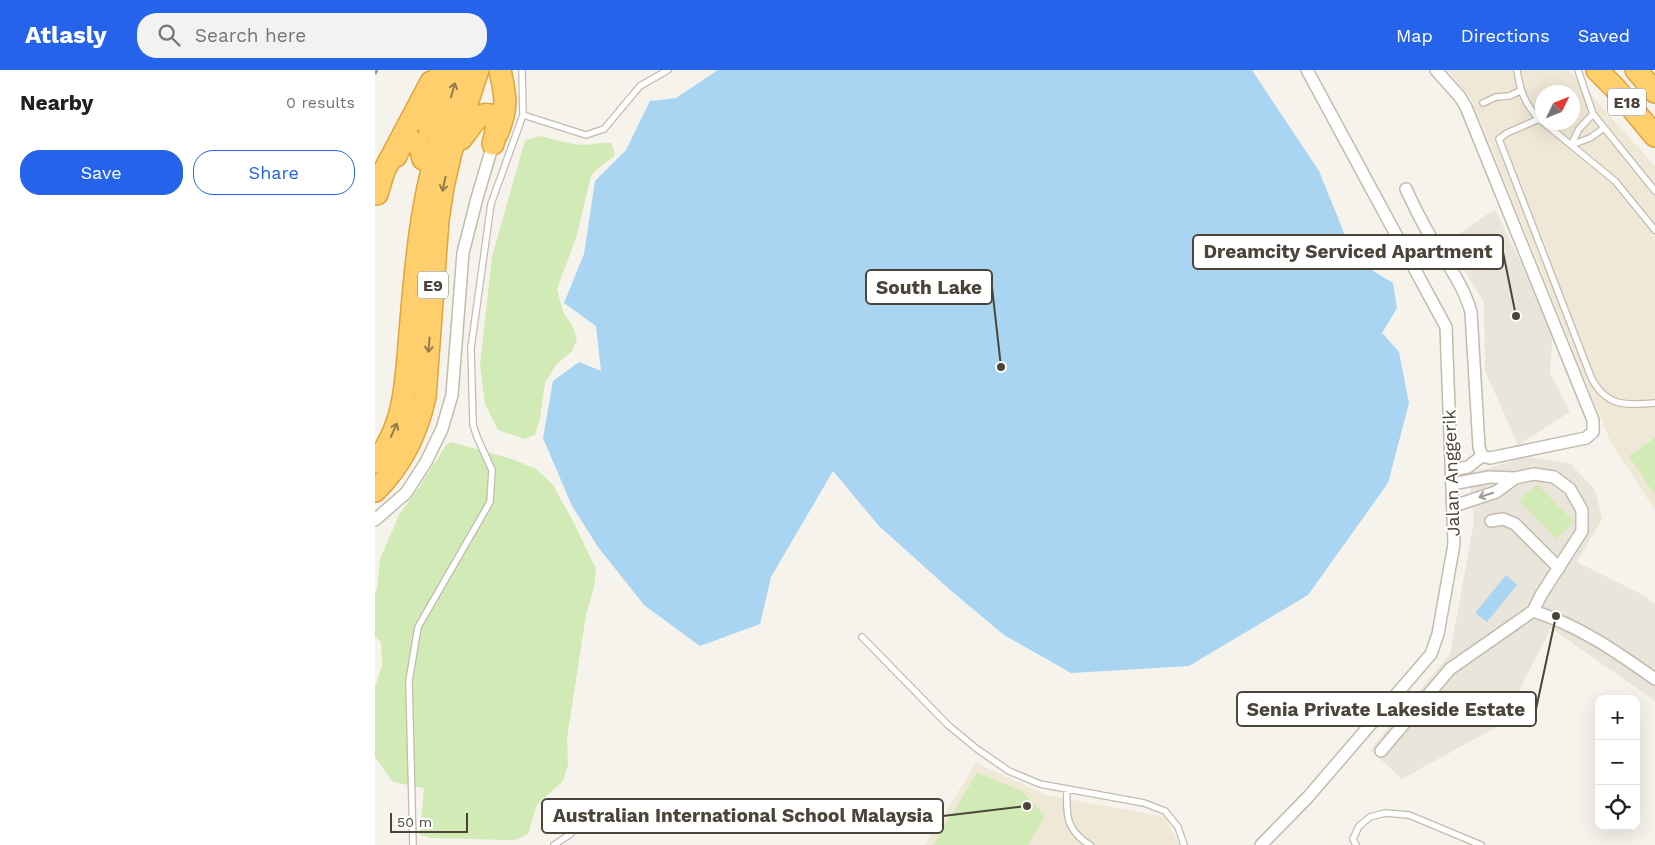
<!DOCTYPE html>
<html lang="en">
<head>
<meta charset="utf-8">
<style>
  :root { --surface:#fff; --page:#f2f2f2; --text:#202124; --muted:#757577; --line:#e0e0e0; --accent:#2563eb }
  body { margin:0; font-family:"Work Sans",sans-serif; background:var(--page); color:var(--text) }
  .controls { position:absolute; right:15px; bottom:15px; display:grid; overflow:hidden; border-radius:10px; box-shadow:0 5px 20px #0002 }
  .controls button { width:45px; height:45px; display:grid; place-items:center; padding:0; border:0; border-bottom:1px solid var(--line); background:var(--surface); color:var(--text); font:25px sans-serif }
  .compass { position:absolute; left:1160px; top:15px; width:45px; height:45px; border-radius:50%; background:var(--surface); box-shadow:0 5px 20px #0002; rotate:47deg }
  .scale { position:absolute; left:15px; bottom:12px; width:78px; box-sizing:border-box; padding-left:5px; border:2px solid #4b4439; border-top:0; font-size:14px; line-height:18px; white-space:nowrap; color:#4b4439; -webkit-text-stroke:4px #fff; paint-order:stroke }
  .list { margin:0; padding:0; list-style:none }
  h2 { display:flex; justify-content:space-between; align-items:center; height:65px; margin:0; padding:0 20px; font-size:21px }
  h2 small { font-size:16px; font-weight:400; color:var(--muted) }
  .actions { display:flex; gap:10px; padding:15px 20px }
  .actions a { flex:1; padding:11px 0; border:1px solid var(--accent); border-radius:20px; text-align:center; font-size:18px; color:var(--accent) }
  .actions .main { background:var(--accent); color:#fff }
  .icon { flex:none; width:28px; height:28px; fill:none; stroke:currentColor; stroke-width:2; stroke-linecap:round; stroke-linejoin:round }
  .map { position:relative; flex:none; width:1280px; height:775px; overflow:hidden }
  header { display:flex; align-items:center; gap:30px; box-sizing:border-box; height:70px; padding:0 25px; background:var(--accent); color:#fff }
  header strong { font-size:24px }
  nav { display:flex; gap:28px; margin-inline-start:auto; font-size:18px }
  .search { width:350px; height:45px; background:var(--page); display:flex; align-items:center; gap:12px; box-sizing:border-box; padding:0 18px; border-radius:20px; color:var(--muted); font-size:19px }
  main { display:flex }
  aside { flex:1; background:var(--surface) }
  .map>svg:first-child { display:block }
  .residential { fill:#eae5da }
  .education { fill:#efe8d6; fill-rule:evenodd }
  .green { fill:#d2eab5 }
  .water { fill:#a9d4f2 }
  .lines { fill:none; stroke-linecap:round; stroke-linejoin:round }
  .lane-casing { stroke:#c2bbae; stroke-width:8 }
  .street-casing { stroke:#c2bbae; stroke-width:14 }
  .highway-casing { stroke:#e0a43c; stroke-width:24 }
  .lane { stroke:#fff; stroke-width:5.5 }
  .street { stroke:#fff; stroke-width:11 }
  .highway { stroke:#ffcf6e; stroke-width:21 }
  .rail { stroke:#9a9a9a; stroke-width:3; stroke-dasharray:6 6; stroke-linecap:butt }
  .oneway { stroke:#937c4e }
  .oneway2 { stroke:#9c9892 }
  .labels { text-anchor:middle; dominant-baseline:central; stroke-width:4; stroke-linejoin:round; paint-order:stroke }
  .shield { fill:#fff; stroke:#817c74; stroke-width:1 }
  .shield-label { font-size:16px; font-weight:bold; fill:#4b4439 }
  .street-label { font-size:18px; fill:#4b4439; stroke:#fff }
  .leader { fill:none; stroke:#4b4439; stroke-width:2 }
  .callout-dot { fill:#4b4439; stroke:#fff; stroke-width:2 }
  .callout { fill:#fff; stroke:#4b4439; stroke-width:2 }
  .callout-label { font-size:19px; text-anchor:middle; font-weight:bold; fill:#4b4439 }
</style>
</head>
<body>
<header>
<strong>Atlasly</strong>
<div class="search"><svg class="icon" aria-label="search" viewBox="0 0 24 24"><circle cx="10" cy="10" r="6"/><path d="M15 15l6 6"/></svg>Search here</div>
<nav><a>Map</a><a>Directions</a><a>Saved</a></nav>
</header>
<main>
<aside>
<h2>Nearby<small>0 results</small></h2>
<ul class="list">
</ul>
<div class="actions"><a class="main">Save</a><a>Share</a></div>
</aside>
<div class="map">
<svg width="1280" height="775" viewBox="0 0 1280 775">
  <rect width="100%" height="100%" fill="#f6f3ec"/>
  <path class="residential" d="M1120 139 1178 259 1175 303 1195 342 1143 375 1110 301 1109 232 1072 172Z
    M1155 387 1196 394 1220 420 1227 449 1202 492 1270 526 1280 534V631L1176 558 1127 654 1027 709 995 680 1075 584 1099 451 1094 403Z"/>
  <path class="education" d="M1072 0H1194L1280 96V440L1236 373 1096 28ZM1168 22H1198V52H1168Z
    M601 693 671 725 790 747 804 775H550Z"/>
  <path class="green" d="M166 66C180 70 194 74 209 75 219 75 224 72 236 73L240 84 238 87 223 98 216 106 202 165 182 219 188 242 197 255 202 269 197 281 181 295 170 313 165 348 160 365 150 369 123 360 110 334 105 295 117 187 150 70Z
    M1280 368V425L1254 386Z
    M76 372 137 389 161 399 178 415 186 430 197 449 221 499 219 517 211 545 192 668 193 695 188 711 162 734 153 764 140 770 56 768 45 765 49 718 18 712 0 687V617L7 595 6 572 0 567V523L2 519 5 489 25 443 44 418 71 375Z
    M1162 414 1199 452 1181 469 1144 431Z
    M602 703 647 721 670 746 653 775H558Z"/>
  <path class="water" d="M343 0H877L944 101 980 190 1018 213 1022 238 1007 263 1024 282 1034 333 1013 413 933 525 814 596 696 603 629 565 574 519 504 456 458 401 396 507 385 554 325 576 269 535 223 477 197 436 168 368 178 311 204 292 226 301 221 256 189 233 209 184 220 111 251 80 275 31 301 28Z
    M1131 505 1142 515 1112 552 1100 543Z"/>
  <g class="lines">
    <g class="lane-casing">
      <path id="lane" d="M1142 0C1145 21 1150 35 1166 51
        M1203 0 1218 44 1280 121
        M1108 33 1121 27 1134 26 1145 21
        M148 45 211 65 229 59 265 16 293 0
        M1164 49 1132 63 1124 69 1216 307C1230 336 1250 336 1280 333
        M1168 52 1240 111 1280 160
        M1196 75 1204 59 1218 44
        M1196 75 1215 68 1229 58
        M487 567 573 655 602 679 634 701 665 714 769 733 790 741 803 757 809 775
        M692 719C691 746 691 760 715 775
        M38 775 34 611 43 557 115 432 117 400 102 367 98 355 96 278 116 134 148 45 147 0
        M179 775 194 765 215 744
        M981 775 978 769 984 756 995 747 1010 743 1034 745 1106 775"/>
    </g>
    <g class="street-casing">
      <path id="street" d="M1031 119C1038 134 1045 149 1054 164 1069 190 1088 213 1096 242L1104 377 1107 386 1115 388 1211 368 1218 362V350L1091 37 1085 27 1061 0
        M1077 400 1093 397 1107 386
        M1077 414 1114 407 1140 408 1159 404 1179 407 1195 419 1207 440V461L1166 525 1158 541C1203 555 1242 582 1280 609
        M1079 436 1121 422 1140 408
        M0 450 31 423 51 392 67 359 77 325 88 183 102 128 118 74
        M1116 451 1128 449 1140 454 1184 498
        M1006 681 1075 599 1158 541
        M886 775 933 727 1056 584 1063 564 1079 474 1071 257 932 0"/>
    </g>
    <g class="highway-casing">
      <path id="highway" d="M1222 0 1240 18 1280 66
        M1261 0 1280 22
        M54 58 66 0
        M122 64C133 38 131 27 125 0
        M86 69C92 62 97 53 104 47 107 45 111 44 115 45 126 49 120 65 118 74
        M21 86 26 75 35 70 45 76 48 89
        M2 124 9 101 56 12
        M0 392C31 357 31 308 35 263 38 226 41 188 47 150 55 99 70 50 84 0
        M0 421C27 395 42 363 50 327L63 150 68 117 76 82 103 0"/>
    </g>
    <use href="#lane" class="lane"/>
    <use href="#street" class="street"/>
    <use href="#highway" class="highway"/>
    <path class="rail" d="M0 4 2 0"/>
  </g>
  <defs><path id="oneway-shaft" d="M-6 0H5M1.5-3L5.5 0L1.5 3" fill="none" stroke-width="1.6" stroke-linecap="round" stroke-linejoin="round" transform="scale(1.25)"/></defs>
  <g class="oneway">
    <use href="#oneway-shaft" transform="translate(78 20) rotate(-74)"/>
    <use href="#oneway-shaft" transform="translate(69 114) rotate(102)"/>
    <use href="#oneway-shaft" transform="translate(54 275) rotate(94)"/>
    <use href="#oneway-shaft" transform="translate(19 360) rotate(-66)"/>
  </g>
  <use class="oneway2" href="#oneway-shaft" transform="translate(1111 425) rotate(162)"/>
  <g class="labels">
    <g class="shield">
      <rect x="1233" y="18.5" width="38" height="27" rx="4"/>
      <rect x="43" y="201.5" width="30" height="27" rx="4"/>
    </g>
    <g class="shield-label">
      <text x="1252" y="32">E18</text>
      <text x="58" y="215">E9</text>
    </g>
    <g class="street-label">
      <text transform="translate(1076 403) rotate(-92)">Jalan Anggerik</text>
    </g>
  </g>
  <path class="leader" d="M1141 246L1128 182M626 297L617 217M1181 546L1161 639M652 736L568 746"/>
  <g class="callout-dot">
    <circle cx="1141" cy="246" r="5"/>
    <circle cx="626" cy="297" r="5"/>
    <circle cx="1181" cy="546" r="5"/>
    <circle cx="652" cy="736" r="5"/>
  </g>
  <g class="callout">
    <rect x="818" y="165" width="310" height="34" rx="5"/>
    <rect x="491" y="200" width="126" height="34" rx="5"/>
    <rect x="862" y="622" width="299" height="34" rx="5"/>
    <rect x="167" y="729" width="401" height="34" rx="5"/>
  </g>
  <g class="callout-label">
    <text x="973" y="188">Dreamcity Serviced Apartment</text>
    <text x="554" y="224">South Lake</text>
    <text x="1011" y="646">Senia Private Lakeside Estate</text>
    <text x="368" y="752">Australian International School Malaysia</text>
  </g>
</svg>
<div class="controls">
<button>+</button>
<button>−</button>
<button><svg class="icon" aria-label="locate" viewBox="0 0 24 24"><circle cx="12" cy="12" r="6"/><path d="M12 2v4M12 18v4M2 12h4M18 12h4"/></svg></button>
</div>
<svg class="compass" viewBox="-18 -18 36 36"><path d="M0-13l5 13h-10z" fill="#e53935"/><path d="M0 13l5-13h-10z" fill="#757577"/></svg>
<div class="scale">50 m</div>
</div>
</main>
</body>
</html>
